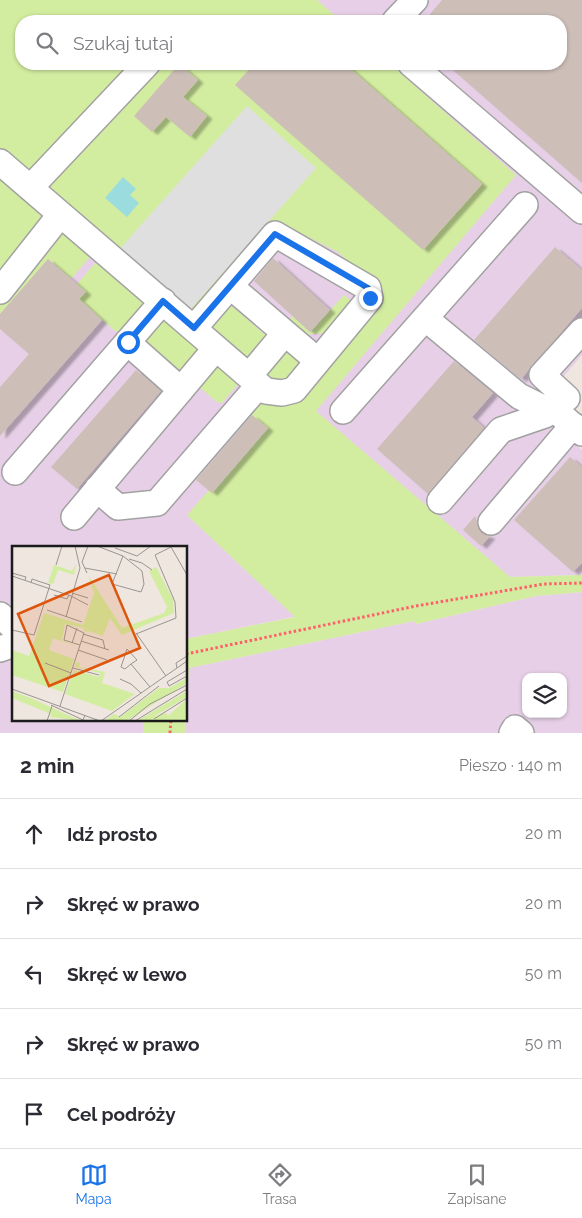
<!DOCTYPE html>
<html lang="pl">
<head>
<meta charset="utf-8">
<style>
  :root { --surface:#fff; --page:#f7f7f7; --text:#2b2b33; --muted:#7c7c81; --line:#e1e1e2; --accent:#1a73e8 }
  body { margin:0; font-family:Raleway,sans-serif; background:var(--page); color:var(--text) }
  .controls { position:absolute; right:15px; bottom:15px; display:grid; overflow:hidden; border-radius:10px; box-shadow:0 1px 4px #0004 }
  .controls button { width:45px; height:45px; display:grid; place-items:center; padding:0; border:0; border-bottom:1px solid var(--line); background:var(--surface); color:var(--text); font:25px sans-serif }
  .stop { position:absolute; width:15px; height:15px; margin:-11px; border:4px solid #1a73e8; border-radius:50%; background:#fff }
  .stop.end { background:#1a73e8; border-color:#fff; box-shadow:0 1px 5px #0008 }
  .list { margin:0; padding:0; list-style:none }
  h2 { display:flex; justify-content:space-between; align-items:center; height:65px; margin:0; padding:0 20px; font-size:21px }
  h2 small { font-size:16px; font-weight:400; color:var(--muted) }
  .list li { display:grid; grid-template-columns:32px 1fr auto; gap:15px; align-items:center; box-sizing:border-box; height:70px; padding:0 20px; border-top:1px solid var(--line) }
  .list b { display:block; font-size:19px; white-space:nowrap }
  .list em { font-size:16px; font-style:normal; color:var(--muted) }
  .icon { flex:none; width:28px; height:28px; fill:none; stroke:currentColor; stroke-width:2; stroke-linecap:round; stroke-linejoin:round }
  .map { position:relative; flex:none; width:582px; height:733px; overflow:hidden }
  .search { position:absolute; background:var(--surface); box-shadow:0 1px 4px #0004; left:15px; right:15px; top:15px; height:55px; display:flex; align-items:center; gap:12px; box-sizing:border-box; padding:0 18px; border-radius:20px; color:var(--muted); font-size:19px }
  .sheet { height:415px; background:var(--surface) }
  nav { display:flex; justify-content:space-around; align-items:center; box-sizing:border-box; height:70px; border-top:1px solid var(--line); background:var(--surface); font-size:14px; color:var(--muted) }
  nav a { display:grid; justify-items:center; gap:2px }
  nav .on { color:var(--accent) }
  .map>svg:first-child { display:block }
  .industrial { fill:#e7d0e7; fill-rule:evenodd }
  .grass { fill:#d3eda0 }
  .parking { fill:#dfdfdf }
  .water { fill:#9bdcdf }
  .building { fill:#cdbeb8; filter:url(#shadow) }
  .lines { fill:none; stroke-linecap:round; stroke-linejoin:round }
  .minor-casing { stroke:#a2a2a2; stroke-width:28 }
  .path { stroke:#ff5f6a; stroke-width:3; stroke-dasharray:2.5 2.5; stroke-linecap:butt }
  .minor { stroke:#fff; stroke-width:25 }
  .route { stroke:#1a73e8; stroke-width:6 }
  .inset-road { fill:none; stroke:#9a9591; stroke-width:1 }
  .view { fill:#de560d; fill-opacity:0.15; stroke:#de560d; stroke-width:2.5 }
  .inset-edge { fill:none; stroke:#1b1b1b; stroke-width:2.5 }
</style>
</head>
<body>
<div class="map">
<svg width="582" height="733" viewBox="0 0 582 733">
  <defs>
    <filter id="shadow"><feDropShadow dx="5.5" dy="3" stdDeviation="1" flood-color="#0004"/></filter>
  </defs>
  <rect width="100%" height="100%" fill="#eee6df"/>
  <path class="industrial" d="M226 0H582V355L535 410 582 450V575L510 577 419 591 186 639V547H14V719H143V733H0V216L131 64H561V21H208Z
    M582 592V733H185L189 668 414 621 416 624 536 596ZM526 677H563V714H526Z"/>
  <path class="grass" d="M0 0H317L341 21H21V64H390L516 175 316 411 510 577 582 575V592L536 596 416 624 414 621 189 668 186 712V639L295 617 187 515 209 490 212 493 267 429 249 413 260 403H286L380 290 338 252 276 221 191 317 0 149Z
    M0 173 40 212 41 221 0 275Z
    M62 233H67L90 252 89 258 71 279 48 259 0 314V305Z
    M98 260 145 302V307L122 331H115L78 299 58 306Z
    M344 295 349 299V305L326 333 300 335 289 322 292 316 310 332Z
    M225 300 271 340 249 364 205 322Z
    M163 316 197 346V352L176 376 138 345Z
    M282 348 302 364 289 380 278 385 266 375Z
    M217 364 236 381 237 385 222 403 217 402 198 386Z
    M143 719H186L185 733H143Z"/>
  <path class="parking" d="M247 106 316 168 187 313 117 252Z"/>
  <path class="water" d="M123 177 136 189 130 195 139 203 127 217 105 198Z"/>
  <path class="building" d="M442 0H582V183L446 64H561V21H424Z
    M179 64 198 80 183 97 207 116 190 137 166 117 152 132 134 116Z
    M254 64H345L482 184 423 250 235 85Z
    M555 247 582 270V308L521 379 474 340Z
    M273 258 330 310 310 332 254 281Z
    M48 259 86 292 79 299 102 320 0 436V387L29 354 0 329V314Z
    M454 361 493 393 472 417 484 428 428 494 377 449Z
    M136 370 161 391 77 489 51 467Z
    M252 415 268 428 212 493 196 480Z
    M570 457 582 467V563L573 572 514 520Z
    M475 516 481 533 490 536 481 546 463 530Z"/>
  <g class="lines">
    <g class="minor-casing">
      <path id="minor" d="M395 21 415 0
        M411 64 582 211
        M0 162 266 391 282 393 294 390 370 298 368 288 275 234 194 328
        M30 188 147 64
        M230 286 318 361
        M0 291 60 215
        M425 318 519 396 539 406 556 411 582 433
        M127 342 181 390
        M249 376 285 333
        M567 398 542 375 582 331
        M343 411 525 205
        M15 472 163 301
        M97 489 118 507 157 503 259 385
        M440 501 501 430 545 415 552 409
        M74 517 216 348
        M491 522 573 425
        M0 615 14 628
        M0 649 14 644
        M512 733 515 728 521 733"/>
    </g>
    <path class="path" d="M186 654 416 606 544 584 582 583
      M170 733 171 719"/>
    <use href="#minor" class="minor"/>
  </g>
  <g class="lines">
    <path class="route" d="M128 342 163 301 194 328 275 234 368 288 370 298"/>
  </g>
  <g transform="translate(12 546)">
    <rect width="175" height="175" fill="#eee6df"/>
    <path d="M64 18 62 29 46 24 41 38 36 37 42 19 60 25ZM144 21 161 53 162 67 110 89 98 72 91 90 76 85 74 87 71 82 53 78 50 94 66 101 41 92 37 104 62 113 51 146 0 129V104L17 110 32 67 71 79 82 47 76 29 110 82 152 67 155 61 137 25ZM64 116 68 117 67 121 93 126 90 137 123 148 100 165 53 148 62 124 87 131 88 127 63 121ZM175 132V137L114 175H92L102 168 108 171 147 142H157ZM0 145 21 153 69 175 38 171 39 168 0 152ZM175 145V151L141 171 154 167 156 170 175 153V175H125Z" fill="#d3eda0"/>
    <path class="inset-road" d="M85 0 111 10 130 25 132 38 129 46 100 38 111 10M103 2 125 10 139 0M117 13 130 17 140 24M44 19 50 0M73 22 105 28M0 27 14 31 13 34M75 27 70 16 76 0M0 30 59 50M60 47 76 52M42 49 55 53 57 49M59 50 76 59M35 64 70 76M54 71 68 22 63 0M0 84 22 89 38 39 20 33 19 37M124 87 154 130M71 88 91 94 93 103M124 88 164 72 163 56 143 9 159 1 175 29M69 95 97 104M60 97 65 82M66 104 95 114M33 117 59 127M119 118 113 123 109 121 115 103 125 114 119 118 138 141M61 122 87 129M165 122 164 117 175 110M175 124 155 136 157 140 175 130M108 133 119 138 129 147M0 143 88 175M39 159 71 174 73 169M48 160 72 87 55 79 52 94 68 99M107 171 147 140M142 173 175 152M35 175 40 160M89 175 175 115M117 175 138 158 175 139M123 175 175 143"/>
    <path class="view" d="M97 29 128 102 37 140 6 68Z"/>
    <rect width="175" height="175" class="inset-edge"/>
  </g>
</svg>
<div class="controls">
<button><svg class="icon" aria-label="layers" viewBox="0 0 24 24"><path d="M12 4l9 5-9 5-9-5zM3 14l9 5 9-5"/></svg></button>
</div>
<div class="stop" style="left:128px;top:342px"></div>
<div class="stop end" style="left:370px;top:298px"></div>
<div class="search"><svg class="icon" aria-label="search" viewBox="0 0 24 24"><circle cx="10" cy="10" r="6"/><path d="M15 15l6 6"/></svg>Szukaj tutaj</div>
</div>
<section class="sheet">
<h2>2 min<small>Pieszo · 140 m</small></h2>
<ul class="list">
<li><svg class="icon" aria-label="ahead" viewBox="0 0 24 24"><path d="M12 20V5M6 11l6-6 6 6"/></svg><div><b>Idź prosto</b></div><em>20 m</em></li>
<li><svg class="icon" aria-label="right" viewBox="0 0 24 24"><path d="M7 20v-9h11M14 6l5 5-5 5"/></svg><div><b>Skręć w prawo</b></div><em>20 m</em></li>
<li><svg class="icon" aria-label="left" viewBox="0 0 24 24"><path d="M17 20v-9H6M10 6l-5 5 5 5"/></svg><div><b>Skręć w lewo</b></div><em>50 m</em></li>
<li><svg class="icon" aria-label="right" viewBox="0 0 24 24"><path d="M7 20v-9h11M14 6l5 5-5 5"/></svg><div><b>Skręć w prawo</b></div><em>50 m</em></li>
<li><svg class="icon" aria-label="arrive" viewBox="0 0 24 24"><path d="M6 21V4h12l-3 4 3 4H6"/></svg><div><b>Cel podróży</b></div></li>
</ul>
</section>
<nav>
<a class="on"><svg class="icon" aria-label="map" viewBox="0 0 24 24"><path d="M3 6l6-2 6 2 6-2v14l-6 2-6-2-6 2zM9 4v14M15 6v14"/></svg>Mapa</a>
<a><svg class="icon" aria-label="directions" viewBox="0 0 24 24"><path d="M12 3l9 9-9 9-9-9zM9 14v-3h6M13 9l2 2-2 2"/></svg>Trasa</a>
<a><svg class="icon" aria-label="saved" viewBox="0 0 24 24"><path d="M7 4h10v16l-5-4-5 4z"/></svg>Zapisane</a>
</nav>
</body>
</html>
